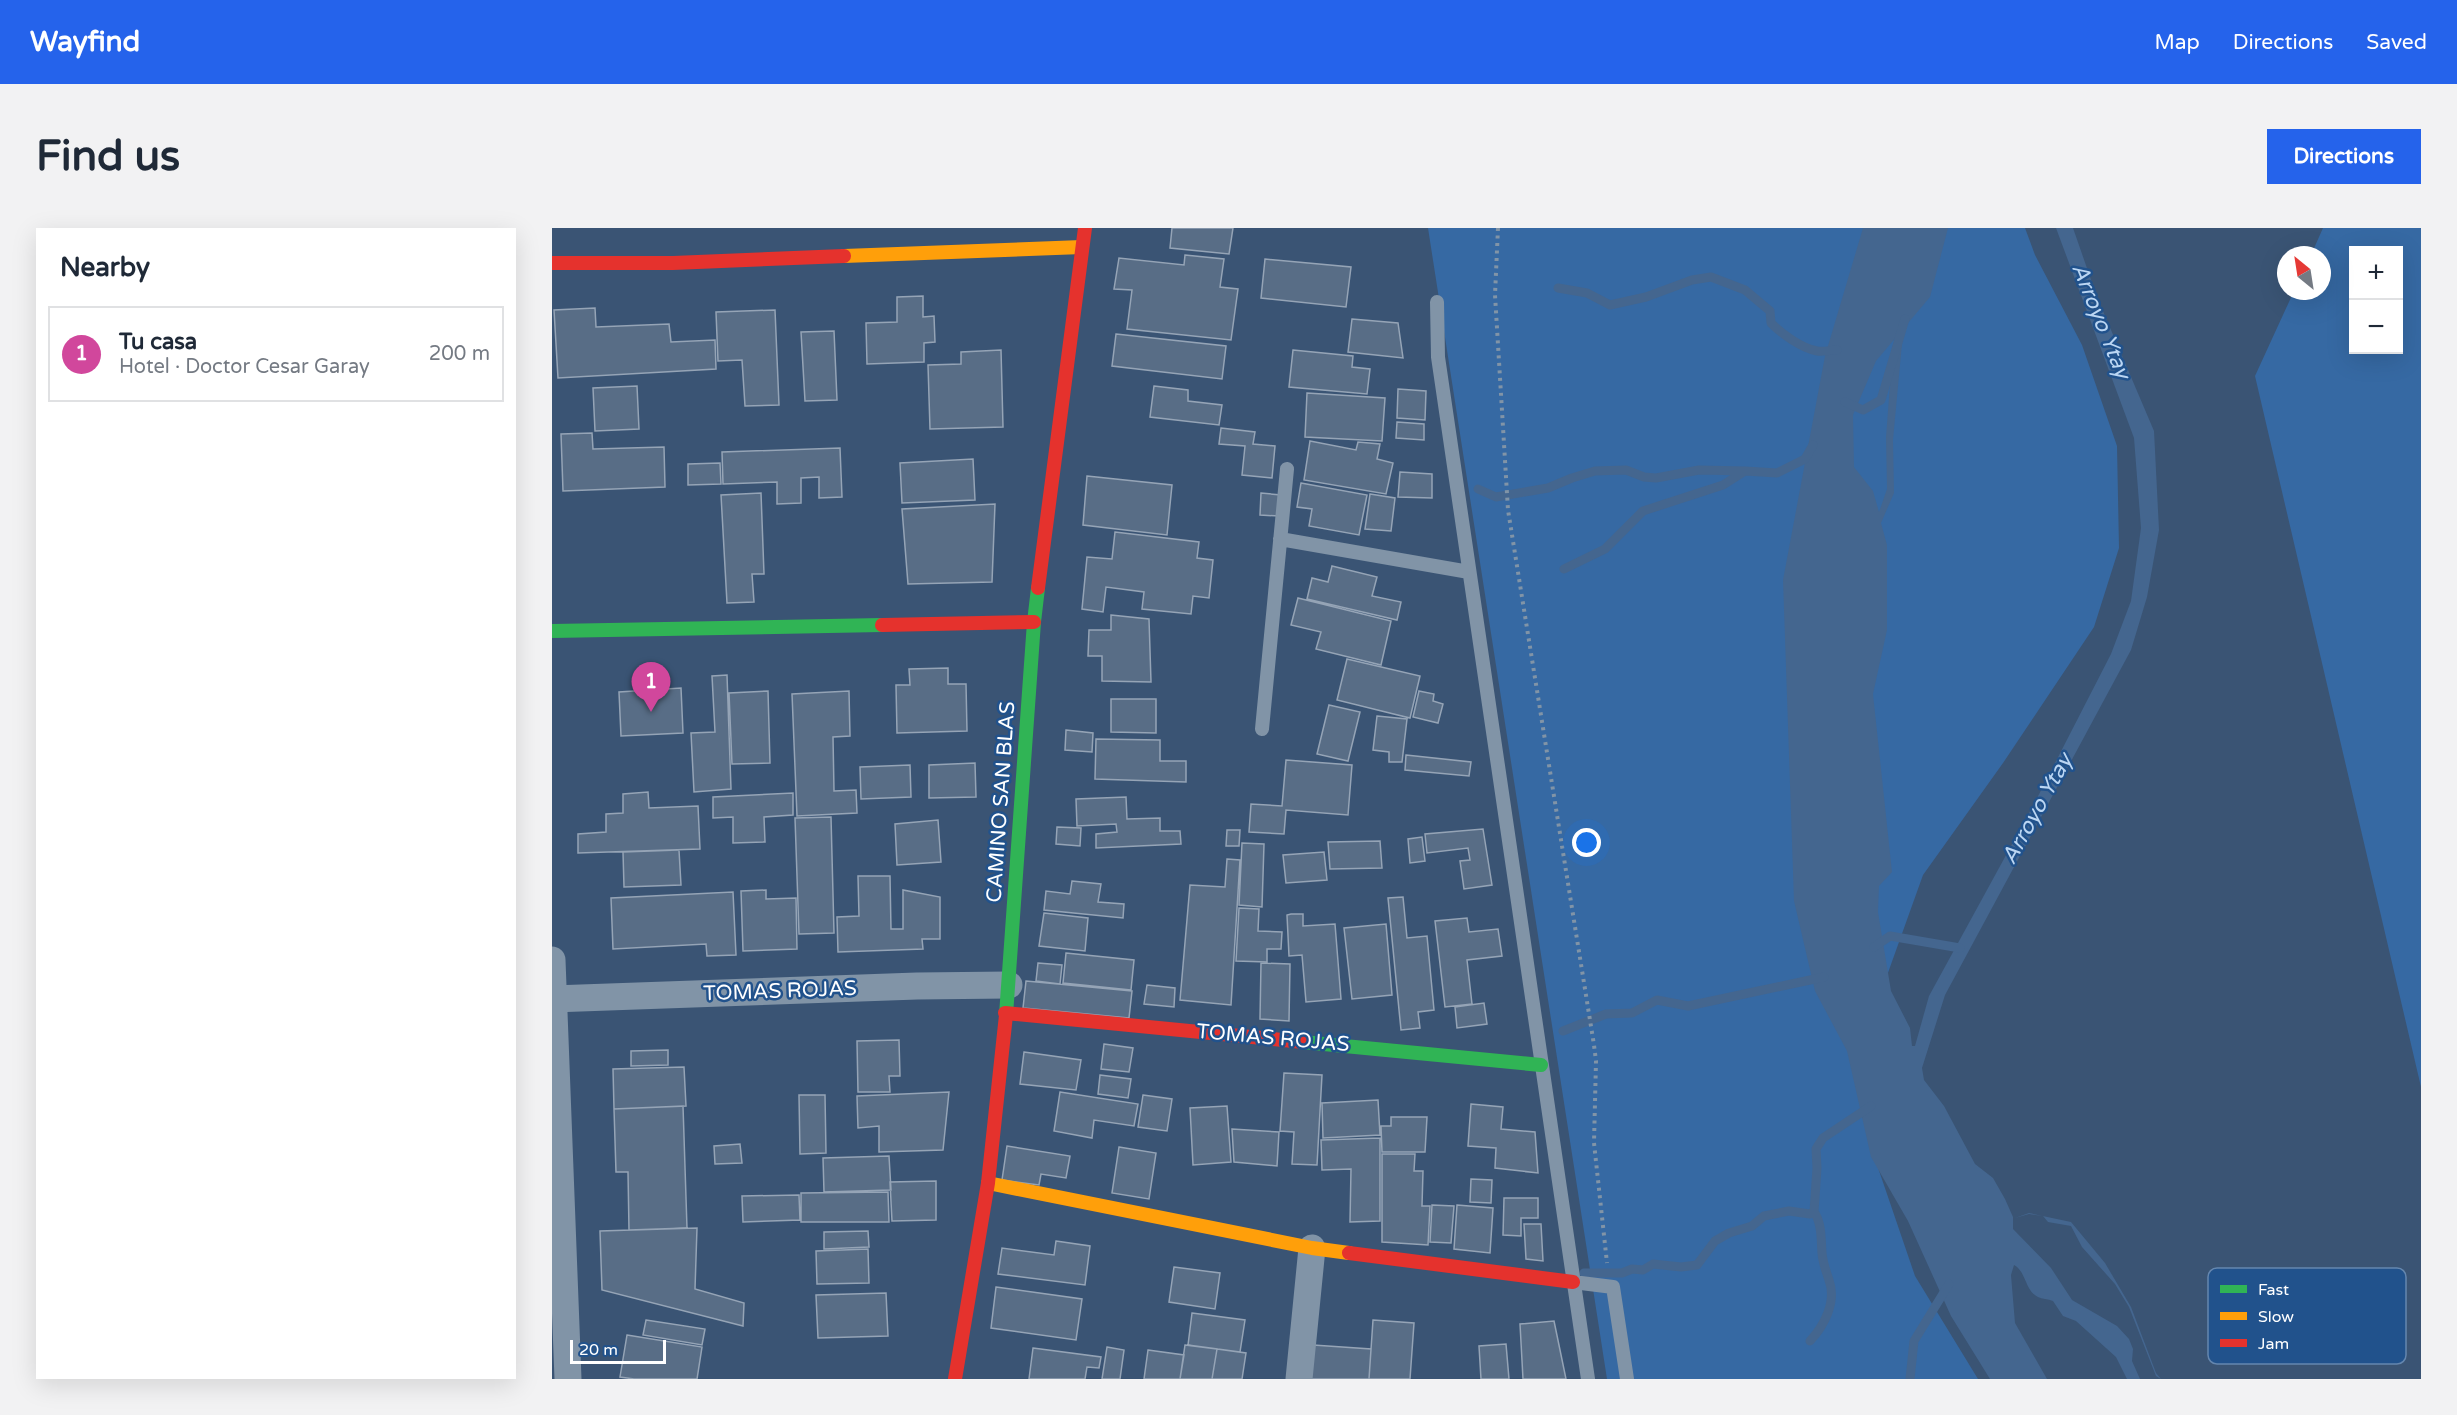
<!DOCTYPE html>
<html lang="en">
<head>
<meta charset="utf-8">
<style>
  :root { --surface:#fff; --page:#f2f2f3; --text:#1f2937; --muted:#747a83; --line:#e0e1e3; --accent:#2563eb }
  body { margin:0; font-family:"Varela Round",sans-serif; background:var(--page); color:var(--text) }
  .controls { position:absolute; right:18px; top:18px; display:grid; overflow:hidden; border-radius:0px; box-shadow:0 6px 24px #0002 }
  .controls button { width:54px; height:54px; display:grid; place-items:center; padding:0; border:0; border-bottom:2px solid var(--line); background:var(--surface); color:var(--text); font:30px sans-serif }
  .compass { position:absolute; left:1725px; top:18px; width:54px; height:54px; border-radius:50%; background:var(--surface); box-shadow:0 6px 24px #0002; rotate:330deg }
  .scale { position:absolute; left:18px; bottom:15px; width:96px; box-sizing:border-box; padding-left:6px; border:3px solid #fff; border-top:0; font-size:16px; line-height:21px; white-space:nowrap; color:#fff; -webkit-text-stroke:4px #21528c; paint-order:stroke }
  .you { position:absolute; left:1035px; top:615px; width:21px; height:21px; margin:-15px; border:4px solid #fff; border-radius:50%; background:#1a73e8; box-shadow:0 0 0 9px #1a73e833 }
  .badge { display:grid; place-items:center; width:39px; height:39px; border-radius:50%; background:var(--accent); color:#fff; font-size:20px; font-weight:700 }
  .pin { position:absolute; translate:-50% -50px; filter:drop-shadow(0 2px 3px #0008) }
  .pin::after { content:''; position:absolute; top:32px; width:21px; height:18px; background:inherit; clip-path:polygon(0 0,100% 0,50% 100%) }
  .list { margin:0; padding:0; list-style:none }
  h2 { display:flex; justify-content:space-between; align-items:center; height:78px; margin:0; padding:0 24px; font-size:26px }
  h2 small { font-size:20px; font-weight:400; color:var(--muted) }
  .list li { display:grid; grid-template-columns:39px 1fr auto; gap:18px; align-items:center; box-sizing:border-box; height:96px; margin:0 12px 12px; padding:0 12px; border:2px solid var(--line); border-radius:0px }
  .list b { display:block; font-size:22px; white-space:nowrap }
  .list p { margin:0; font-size:20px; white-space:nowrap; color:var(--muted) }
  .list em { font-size:20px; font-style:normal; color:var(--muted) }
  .map { position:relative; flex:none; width:1869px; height:1151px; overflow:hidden; border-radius:0px }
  header { display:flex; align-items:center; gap:36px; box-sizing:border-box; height:84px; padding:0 30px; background:var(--accent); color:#fff }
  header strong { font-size:28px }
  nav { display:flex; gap:33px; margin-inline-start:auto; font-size:21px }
  .intro { display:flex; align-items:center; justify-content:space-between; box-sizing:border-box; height:144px; padding:0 36px }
  h1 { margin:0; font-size:42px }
  .button { padding:15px 27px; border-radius:0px; background:var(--accent); color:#fff; font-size:21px; font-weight:700 }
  main { display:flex; gap:36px; padding:0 36px }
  aside { flex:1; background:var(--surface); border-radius:0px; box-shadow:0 6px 24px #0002 }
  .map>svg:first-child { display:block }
  .green { fill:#3669a3; fill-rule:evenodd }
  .water { fill:#44668f }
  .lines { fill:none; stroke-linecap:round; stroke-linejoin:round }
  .stream { stroke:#44668f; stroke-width:9 }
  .building { fill:#586d86; stroke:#95a4b6; stroke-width:1.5 }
  .path { stroke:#8194a7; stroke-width:4; stroke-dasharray:3 4.5; stroke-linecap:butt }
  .lane { stroke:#8194a7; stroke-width:14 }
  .street { stroke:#8194a7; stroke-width:27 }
  .fast { stroke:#30b455; stroke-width:14 }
  .slow { stroke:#ff9f0a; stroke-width:14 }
  .jam { stroke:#e5322d; stroke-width:14 }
  .labels { text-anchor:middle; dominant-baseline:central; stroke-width:5; stroke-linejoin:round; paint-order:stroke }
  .street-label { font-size:21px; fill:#fff; stroke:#21528c }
  .water-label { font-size:22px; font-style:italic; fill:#bbd6f3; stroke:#21528c }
  .key { fill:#21528c; stroke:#6486ae; stroke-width:1.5 }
  .key-label { font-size:16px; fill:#fff }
</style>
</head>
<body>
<header>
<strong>Wayfind</strong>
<nav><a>Map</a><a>Directions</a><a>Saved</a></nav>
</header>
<div class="intro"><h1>Find us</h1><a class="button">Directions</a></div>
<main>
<aside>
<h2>Nearby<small></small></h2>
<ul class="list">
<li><span class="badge" style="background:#d1479c">1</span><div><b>Tu casa</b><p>Hotel · Doctor Cesar Garay</p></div><em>200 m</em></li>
</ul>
</aside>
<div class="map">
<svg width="1869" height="1151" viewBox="0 0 1869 1151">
  <rect width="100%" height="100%" fill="#3a5474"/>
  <path class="green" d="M876 0H1473L1483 27 1530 117 1565 218 1567 320 1542 399 1451 535 1371 647 1323 781 1321 925 1363 1048 1426 1151H1055Z
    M1771 0H1869V859L1703 148 1742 63H1770V27H1759ZM1846 22V122H1802V22Z"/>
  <path class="water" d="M1311 0H1396L1378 69 1324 133 1301 187 1302 239 1321 263 1327 284 1335 261 1334 209 1341 117 1351 105 1341 212 1342 265 1329 295 1335 317V402L1321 466 1340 644 1327 658 1326 684 1339 763 1358 800 1360 818H1363L1377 768 1482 576 1559 426 1579 373 1589 300 1582 210 1504 0H1521L1545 69 1602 203 1607 302 1595 369 1579 422 1393 767 1370 840 1372 852 1392 878 1423 936 1441 950 1453 971 1461 989V1001L1499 1040 1520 1072 1565 1098 1577 1111 1581 1121 1580 1133 1588 1151H1575L1564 1129 1524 1093 1511 1088 1501 1073C1496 1071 1490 1071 1486 1069 1473 1063 1474 1043 1462 1037L1459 1047 1463 1095 1495 1151H1438L1399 1088 1356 993 1319 929 1295 823 1263 763 1242 673 1231 352 1273 128Z
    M1477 985 1519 994 1553 1035 1579 1079 1604 1145 1609 1151 1604 1148 1577 1079 1563 1056 1530 1019 1519 998 1496 994 1491 988 1477 986 1463 990Z"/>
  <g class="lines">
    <path class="stream" d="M1006 60 1035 65 1058 77 1094 69 1140 52 1159 49 1193 62 1218 83 1219 95C1230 106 1249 120 1265 123 1271 124 1279 122 1285 122
      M1293 174 1311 182 1329 172 1353 91
      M926 261 944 269 996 260 1020 250 1043 243 1074 242 1092 249 1104 250 1147 242 1193 243
      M1012 341 1053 321 1091 283 1171 257 1193 243 1225 245 1253 231 1261 217
      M1322 719 1338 708 1408 720
      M1011 803 1054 786 1080 785 1105 772 1136 778 1272 749
      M1032 1045H1070L1080 1041 1091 1042 1101 1036 1129 1039 1145 1037 1163 1013 1177 1005 1200 998 1212 988 1237 983 1258 986 1262 984 1265 940 1264 921 1271 910 1319 878
      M1258 1113C1272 1098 1285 1074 1277 1052 1274 1043 1271 1036 1270 1025 1269 1012 1270 995 1262 984
      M1358 1151 1362 1113 1397 1056"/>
  </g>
  <path class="building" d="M620 0H681L677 26 618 20Z
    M633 27 672 31 668 59 686 61 679 112 575 101 580 62 562 61 567 30 632 37Z
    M713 31 799 39 794 79 709 70Z
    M371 68V89L382 88 383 114 372 115V134L315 136 314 95 345 94V69Z
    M43 80 44 99 117 96 119 114 163 112 164 141 6 150 2 82Z
    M223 82 227 177 193 178 190 132 166 133 164 84Z
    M800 91 846 95 851 130 796 124Z
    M282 103 285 172 253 173 249 104Z
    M564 106 674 118 670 151 560 138Z
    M449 122 451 199 378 201 376 137 409 136V124Z
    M741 122 801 128 800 139 818 141 815 166 737 159Z
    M85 158 87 201 43 203 41 160Z
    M602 158 636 162V173L670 177 667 197 598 189Z
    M846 161 874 163 873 192 845 190Z
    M755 165 833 170 830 213 753 209Z
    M845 194 872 196V212L844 210Z
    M669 200 703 204 701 216 723 218 720 250 690 247 693 218 667 216Z
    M40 205 41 221 112 219 113 259 11 263 9 206Z
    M758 213 804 222 806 214 828 216 825 231 841 235 834 266 752 252Z
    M288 220 290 269 267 270V249L249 250V275L225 276V254L171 256 170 224Z
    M421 231 423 272 350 275 348 235Z
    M168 235 169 256 136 257V236Z
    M848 244 880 246V270L846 269Z
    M535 248 620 257 615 307 531 297Z
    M749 255 815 267 807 307 757 298 760 281 745 279Z
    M209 265 212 346H200L202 374 175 375 169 267Z
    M709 265 729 267 727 288 708 287Z
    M818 266 843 270 839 303 813 301Z
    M443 276 440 354 356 356 350 281Z
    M563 304 647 314 645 330 661 332 657 370 641 368 639 386 590 381 592 364 554 359 551 384 530 381 535 329 560 331Z
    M780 338 825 349 820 368 849 374 845 392 755 371 760 350 776 354Z
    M746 370 839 393 829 437 764 421 769 404 739 397Z
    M559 387 597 391 599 454 550 453V428H536L537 402H559Z
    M795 431 868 448 858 490 785 472Z
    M396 440V456H414L415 503 345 505 344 457H358L357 441Z
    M175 447 179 561 142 564 139 505 163 504 160 448Z
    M129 460 131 505 69 508 67 464Z
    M216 463 218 535 180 536 177 465Z
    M297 463 298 508 281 509 282 563 304 562 305 585 245 588 240 466Z
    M867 463 882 466 881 473 891 476 886 495 861 489Z
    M559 471H604V505L559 504Z
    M777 477 808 484 796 533 765 526Z
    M825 488 855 491 850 534H837V524L821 522Z
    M514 502 541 505 540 524 513 522Z
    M544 511 608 512V533H634V554L543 551Z
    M854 527 919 534 917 548 853 542Z
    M734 532 800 537 796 587 734 582 732 606 697 604 699 576 730 578Z
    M423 535 424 569 377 570V537Z
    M358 537 359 569 309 571 308 539Z
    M96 564 97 580 146 578 148 621 26 625V606L54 604V586L71 585V566Z
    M241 565V587L212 589 213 614 181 615V589L161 590V569Z
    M574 569 575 591 608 590V603H628L629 616 544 620V606L565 604 564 596 525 598 524 571Z
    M279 589 282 705 247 706 243 590Z
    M386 592 389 634 345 637 343 596Z
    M505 599 529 600 528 618 504 616Z
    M931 601 940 657 912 661 908 633 918 632 916 620 875 625 873 606Z
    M675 602H688L687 618H674Z
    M870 609 873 633 858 635 856 611Z
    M828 613 830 640 778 641 776 614Z
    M690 615 712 616 710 679 687 677Z
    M127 622 129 657 72 659 71 624Z
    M772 624 775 652 734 655 731 627Z
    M675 631 688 632 679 777 628 772 638 657 673 659Z
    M306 648H338L339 701H351V662L388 669V711H370L371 721 286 724 285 689 307 688Z
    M520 653 549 656 546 674 572 676 571 690 492 682 494 663 518 666Z
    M214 662V671L244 670 245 721 191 723 189 663Z
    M181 664 184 727 155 728 154 716 61 721 59 670Z
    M851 669 855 710 875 708 882 782 866 784 868 800 849 802 836 670Z
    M687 680 707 681 706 703 730 704 729 721H715V734L684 733Z
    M492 685 536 690 533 723 487 718Z
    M739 686H751V698L783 696 789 771 754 774 750 727 737 728 735 687Z
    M915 690 917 704 946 701 950 728 915 732 920 776 893 779 883 693Z
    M834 696 840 767 800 771 792 700Z
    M514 725 582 732 579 762 511 755Z
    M486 735 510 737 508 756 484 753Z
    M709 735 738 736 737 793 708 791Z
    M474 753 580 763 577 790 471 780Z
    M595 757 623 760 622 779 592 776Z
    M932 775 935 796 905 800 903 779Z
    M347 812 348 848H337L338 864H306L305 813Z
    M552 816 581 820 577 844 549 841Z
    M116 822V837L79 838V823Z
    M472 824 529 832 524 862 468 856Z
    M132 839 134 878 62 881 61 841Z
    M732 845 770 847 765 937 740 936 742 904 728 903Z
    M548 847 579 851 576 870 546 866Z
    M397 864 391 922 327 924V898L306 900 305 868Z
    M508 864 586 876 582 898 542 892 540 910 502 903Z
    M247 867H273L274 925 248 926Z
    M591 867 620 871 615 903 586 899Z
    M826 872 828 907 771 910 770 875Z
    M919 876 951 879 949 901 983 904 986 945 943 940 944 920 916 918Z
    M131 878 135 1000 77 1002 76 944H64L62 881Z
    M675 878 679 934 641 937 638 880Z
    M839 889H875L873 924H830L829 898H839Z
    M680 901 727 904 725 938 682 934Z
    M828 910V993L798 994 799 941 770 942 769 912Z
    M188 916 190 935 163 936 162 918Z
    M455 918 518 928 514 950 489 946 487 957 450 952Z
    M567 919 604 925 597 971 560 965Z
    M830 926H863L862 943H871L870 978H878L876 1017 830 1014Z
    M337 928 339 962 272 964 271 930Z
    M919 951 940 952 939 975 918 974Z
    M384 953V992L340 993 338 954Z
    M336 964 337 994H249V965Z
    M247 967 248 992 191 994 190 968Z
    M952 970H986V990H969V1008L951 1007Z
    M880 977 902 978 899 1015 878 1014Z
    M905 977 941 980 938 1025 902 1021Z
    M972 996H989L991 1033 974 1031Z
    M145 1000 143 1061 192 1075 191 1098 50 1062 48 1003Z
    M316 1003 317 1019 272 1021V1004Z
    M504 1013 538 1018 533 1057 446 1046 450 1020 502 1027Z
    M316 1021 317 1055 265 1056 264 1023Z
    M622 1039 668 1045 663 1081 617 1074Z
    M444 1059 530 1071 524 1112 439 1100Z
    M334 1065 336 1108 266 1110 264 1067Z
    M640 1085 693 1092 688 1124 636 1117Z
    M94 1092 153 1101 150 1117 91 1107Z
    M821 1092 862 1095 858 1151H817Z
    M1002 1093 1014 1151H971L968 1096Z
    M75 1107 150 1119 145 1151H82L68 1149Z
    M954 1116 957 1151H929L927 1118Z
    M633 1117 665 1121 660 1151H628Z
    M761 1117 819 1121 817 1151H759Z
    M555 1119 572 1122 568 1151H550Z
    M481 1120 549 1129 547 1140 535 1139 533 1151H477Z
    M665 1121 694 1125 690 1151H660Z
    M596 1122 632 1127 628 1151H592Z"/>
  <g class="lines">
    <path class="path" d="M946 0 943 67 956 282 1042 817 1044 833 1042 915 1055 1035"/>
    <path class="lane" d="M885 74 886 129 1036 1151
      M728 311 917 344
      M710 501 735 241
      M1021 1054 1061 1059 1075 1151"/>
    <path class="street" d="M0 732 16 1151
      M0 771 365 758 457 757
      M747 1151 760 1020"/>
    <path class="fast" d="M0 403 330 397
      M454 787 482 394 486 360
      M751 814 989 837"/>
    <path class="slow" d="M292 28 530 19
      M436 955 760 1020 797 1025"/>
    <path class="jam" d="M0 35H121L292 28
      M486 360 533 0
      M330 397 482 394
      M453 785 751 814
      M797 1025 1021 1054
      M403 1151 436 955 454 787"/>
  </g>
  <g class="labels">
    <g class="street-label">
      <text transform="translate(449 574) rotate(-86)">CAMINO SAN BLAS</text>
      <text transform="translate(228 763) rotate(-2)">TOMAS ROJAS</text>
      <text transform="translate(721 810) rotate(5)">TOMAS ROJAS</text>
    </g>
    <g class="water-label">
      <text transform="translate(1549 93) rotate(68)">Arroyo Ytay</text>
      <text transform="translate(1485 581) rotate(-61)">Arroyo Ytay</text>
    </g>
  </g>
  <rect x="1656" y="1040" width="198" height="96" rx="9" class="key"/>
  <rect x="1668" y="1057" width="27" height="8" fill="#30b455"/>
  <rect x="1668" y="1084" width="27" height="8" fill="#ff9f0a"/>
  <rect x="1668" y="1111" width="27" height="8" fill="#e5322d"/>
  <g class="key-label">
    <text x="1706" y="1067">Fast</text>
    <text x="1706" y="1094">Slow</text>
    <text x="1706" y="1121">Jam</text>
  </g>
</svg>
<div class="controls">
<button>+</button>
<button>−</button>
</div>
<svg class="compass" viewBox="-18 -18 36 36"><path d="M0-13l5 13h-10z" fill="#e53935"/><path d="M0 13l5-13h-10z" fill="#747a83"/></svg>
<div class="scale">20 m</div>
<div class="you"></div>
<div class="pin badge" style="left:99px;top:484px;background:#d1479c">1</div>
</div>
</main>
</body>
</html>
